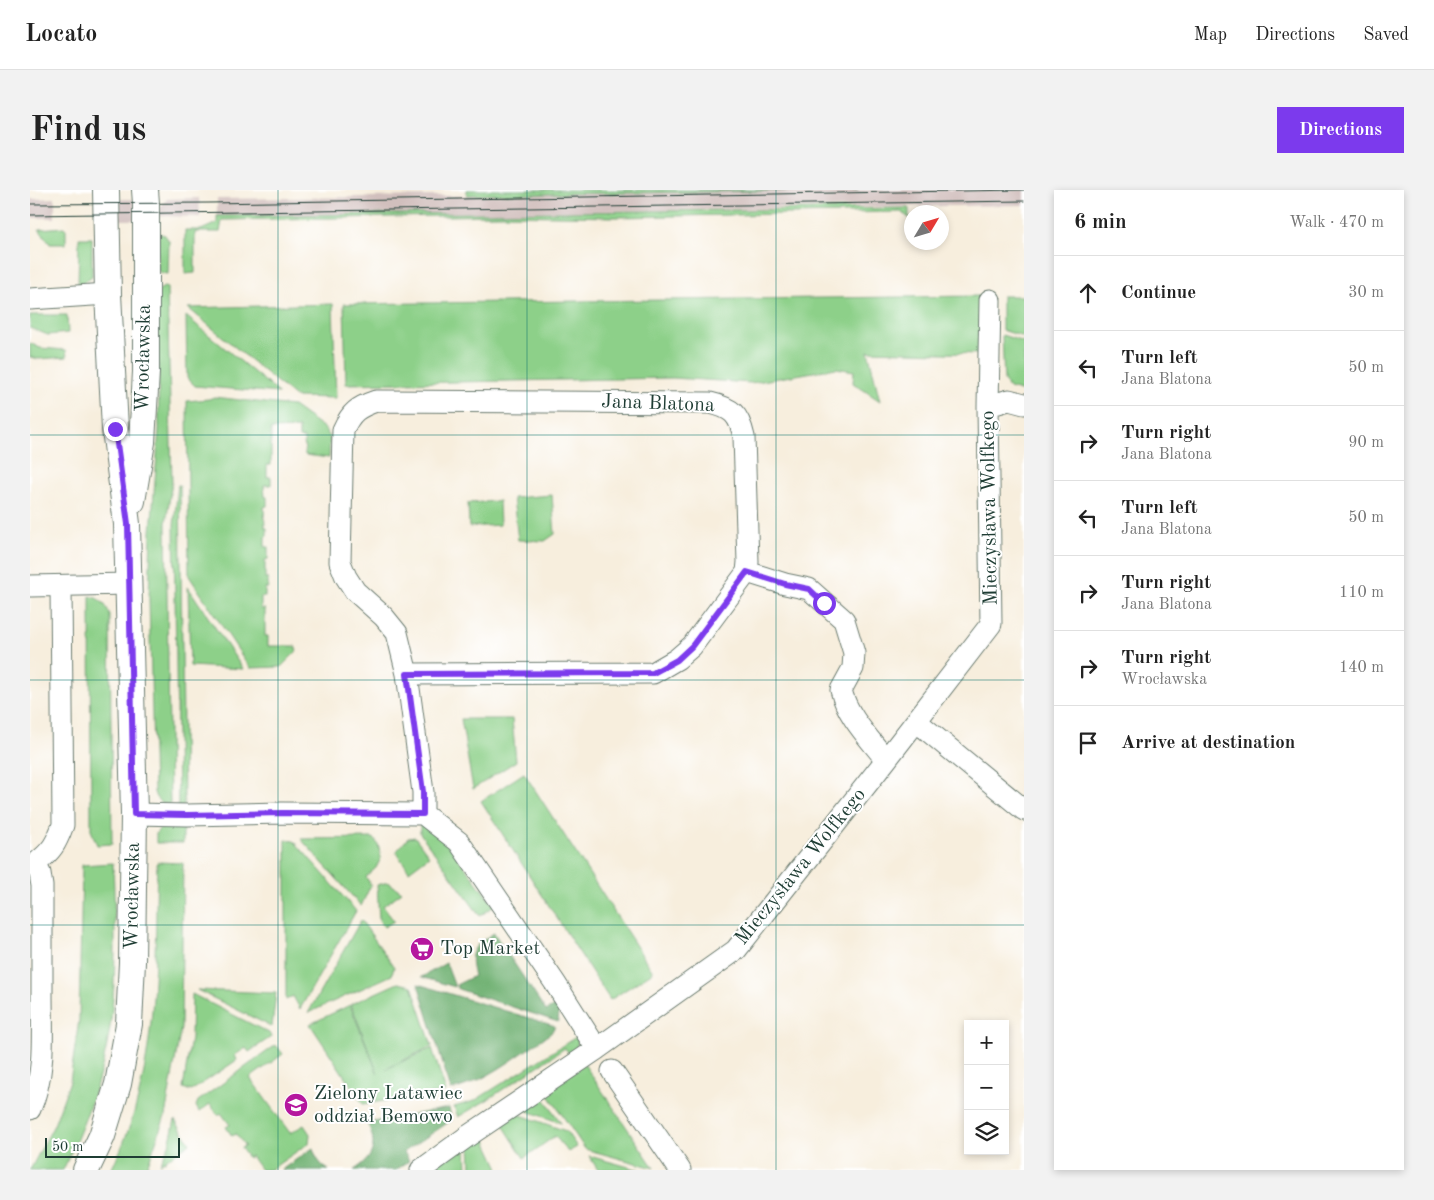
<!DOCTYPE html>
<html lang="en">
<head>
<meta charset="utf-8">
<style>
  :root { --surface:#fff; --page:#f2f2f2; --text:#222; --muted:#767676; --line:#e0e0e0; --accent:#7c3aed }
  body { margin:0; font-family:"Old Standard TT",serif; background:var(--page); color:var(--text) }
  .controls { position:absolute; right:15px; bottom:15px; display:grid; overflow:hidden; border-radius:0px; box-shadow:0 2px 8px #0003 }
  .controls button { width:45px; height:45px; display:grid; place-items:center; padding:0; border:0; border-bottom:1px solid var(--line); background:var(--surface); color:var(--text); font:25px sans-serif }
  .compass { position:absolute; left:874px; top:15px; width:45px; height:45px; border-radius:50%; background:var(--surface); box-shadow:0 2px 8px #0003; rotate:52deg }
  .scale { position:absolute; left:15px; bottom:12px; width:135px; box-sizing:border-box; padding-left:5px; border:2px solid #1f3d34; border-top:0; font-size:14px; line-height:18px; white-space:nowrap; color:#1f3d34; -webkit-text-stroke:4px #fff; paint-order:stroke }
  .stop { position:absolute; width:15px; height:15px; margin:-11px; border:4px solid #7c3aed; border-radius:50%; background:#fff }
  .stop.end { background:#7c3aed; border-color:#fff; box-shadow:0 1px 5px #0008 }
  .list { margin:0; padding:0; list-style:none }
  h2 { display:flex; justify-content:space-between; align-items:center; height:65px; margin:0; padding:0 20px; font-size:21px }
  h2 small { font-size:16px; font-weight:400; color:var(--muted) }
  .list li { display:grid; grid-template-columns:32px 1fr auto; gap:15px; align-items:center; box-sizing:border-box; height:75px; padding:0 20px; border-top:1px solid var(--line) }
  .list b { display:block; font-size:19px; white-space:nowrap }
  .list p { margin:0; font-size:16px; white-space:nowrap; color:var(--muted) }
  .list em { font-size:16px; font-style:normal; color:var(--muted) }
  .icon { flex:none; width:28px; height:28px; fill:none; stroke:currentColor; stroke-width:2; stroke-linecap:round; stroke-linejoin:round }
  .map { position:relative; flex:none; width:994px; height:980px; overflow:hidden; border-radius:0px }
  header { display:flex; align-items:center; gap:30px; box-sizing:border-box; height:70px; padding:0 25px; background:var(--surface); border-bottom:1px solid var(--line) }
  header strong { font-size:24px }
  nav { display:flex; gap:28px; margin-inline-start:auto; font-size:18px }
  .intro { display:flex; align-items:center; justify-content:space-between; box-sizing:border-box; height:120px; padding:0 30px }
  h1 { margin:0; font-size:35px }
  .button { padding:12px 22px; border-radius:0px; background:var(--accent); color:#fff; font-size:18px; font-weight:700 }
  main { display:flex; gap:30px; padding:0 30px }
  aside { flex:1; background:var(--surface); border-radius:0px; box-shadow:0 2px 8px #0003 }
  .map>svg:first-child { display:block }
  .industrial { fill:#d1bfbd }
  .green { fill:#8dd089; stroke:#56865e }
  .forest { fill:#72b275; stroke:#487854 }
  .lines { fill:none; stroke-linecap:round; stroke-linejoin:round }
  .minor-casing { stroke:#6b7b6f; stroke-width:23 }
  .tertiary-casing { stroke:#6b7b6f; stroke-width:28 }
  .minor { stroke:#fff; stroke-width:21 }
  .tertiary { stroke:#fff; stroke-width:26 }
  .tram { stroke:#1f3d34; stroke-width:1 }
  .route { stroke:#7c3aed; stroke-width:6 }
  .grid { fill:none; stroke:#0f766e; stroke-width:1; stroke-opacity:0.55 }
  .labels { text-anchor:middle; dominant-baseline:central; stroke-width:4; stroke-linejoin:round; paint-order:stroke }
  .street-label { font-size:20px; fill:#1f3d34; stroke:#fff }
  .poi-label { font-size:20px; fill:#1f3d34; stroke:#fff; text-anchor:start }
</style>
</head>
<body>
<header>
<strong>Locato</strong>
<nav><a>Map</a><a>Directions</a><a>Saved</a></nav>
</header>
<div class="intro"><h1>Find us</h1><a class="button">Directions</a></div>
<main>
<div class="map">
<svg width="994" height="980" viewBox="0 0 994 980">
  <rect width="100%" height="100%" fill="#fff"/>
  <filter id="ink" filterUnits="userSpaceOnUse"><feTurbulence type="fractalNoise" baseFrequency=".02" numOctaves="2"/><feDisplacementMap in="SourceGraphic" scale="10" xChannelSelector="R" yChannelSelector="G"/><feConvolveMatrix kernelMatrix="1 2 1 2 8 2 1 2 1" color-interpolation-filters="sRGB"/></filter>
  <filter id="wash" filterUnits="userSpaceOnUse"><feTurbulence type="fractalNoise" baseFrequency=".0096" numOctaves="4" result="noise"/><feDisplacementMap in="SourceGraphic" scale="20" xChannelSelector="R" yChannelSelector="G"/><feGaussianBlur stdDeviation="1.12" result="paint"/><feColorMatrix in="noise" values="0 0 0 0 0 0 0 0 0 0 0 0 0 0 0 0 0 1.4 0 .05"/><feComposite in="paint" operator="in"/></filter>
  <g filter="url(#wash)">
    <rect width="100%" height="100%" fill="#f7eedd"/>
    <path class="industrial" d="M831 0H994V15L187 26V9Z
      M25 8V28H0V9Z
      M169 8 170 27 132 26 128 28 130 18 137 9Z
      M89 9H106L107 30H89Z"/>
    <path class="green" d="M436 0H828L437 5Z
      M879 18V26L881 28H879L871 22 585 27 472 25 192 30 190 42H165V83L155 84V40H171L187 33V26Z
      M34 37 36 39V54H20L9 39Z
      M127 43 135 45 139 51 138 84 131 83 128 81Z
      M49 48H62V86L48 97Z
      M134 97H137L142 292 136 333 140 615C131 613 126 611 124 602L119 409 121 341 129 239 127 101Z
      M949 106 950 164 838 161 850 211 823 193 824 181 806 178 721 193 643 188 316 194 314 114Z
      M972 106H994V147L972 140Z
      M303 114 306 208 265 207 158 118Z
      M0 125H37L38 143 18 145 0 138Z
      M156 126 249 203 165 196 157 188Z
      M972 145 994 152V202L979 198 974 191Z
      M0 153 10 158 36 160 37 167 9 169 0 167Z
      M184 207 263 216 294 238 300 247 299 268 275 265 274 248H269V238L241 239V275H237V287H241V295H234L235 307H237V316L234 317 235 338H237V346L235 347V357H238V369L235 370V389H238V398H235V407H231V419H235V446H238V456H265L267 461 251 477 220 478 159 386 157 211 179 209Z
      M148 295H150L154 616 148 617 144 335Z
      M522 305 525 344 515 351 488 350 483 308Z
      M469 311 470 335 439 337 438 313Z
      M158 397 213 479 160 476Z
      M60 406C71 409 76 414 80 425L82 654 67 655 61 640Z
      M431 529H482L486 571 443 599Z
      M494 583 623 782 580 810 451 611Z
      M390 633 412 646 464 716 450 726 390 643Z
      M140 634H153V653H126V643L131 637Z
      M385 647 399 666 379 681 366 662 378 648Z
      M343 648 348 654 351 668 346 678 336 687 341 695 331 716 271 649Z
      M256 650 264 651 326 721 270 819 263 806 256 810Z
      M127 672 153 673 151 838 135 926 116 980H81C130 885 124 776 127 672Z
      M83 673C85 729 88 799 77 855 68 899 52 940 33 980H0L24 935 40 891 49 830 52 675Z
      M358 692 372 702 353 716 364 731 354 737 349 730 347 695Z
      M331 730 364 777 362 785 278 823Z
      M368 793 382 796 402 856 356 879 402 858 416 902 333 914 280 834 320 815 348 884 321 814Z
      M167 800 246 803 242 837Z
      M162 804 239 843 241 847 219 862 216 858 205 865 207 870 161 901 153 898 161 848Z
      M546 847 548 851 546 860 542 868 535 858 457 910 428 927 424 917 444 911Z
      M246 855 253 864 220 888 260 943 274 935 280 944 279 953 240 980H231L221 966 218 968 211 958 215 956 206 944 202 946 196 937 200 935 191 923 188 925 180 914 169 922 166 916 168 911Z
      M554 874 624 978 555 959 516 901Z
      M511 904 531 933 489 918Z
      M485 923 536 941 547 957 538 962 525 946 494 968 471 932Z
      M145 930 160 953 130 974 139 955Z
      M453 944 469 978 466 980H441L440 952Z
      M436 954 437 980H397Z
      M559 966 610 980H568Z"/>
    <path class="forest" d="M464 743 516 821 527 814 529 823 528 832 428 799 426 795 444 786C437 762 444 755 464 743Z
      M416 773 425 797 391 787H392Z
      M388 794 525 836 521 843C491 863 457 892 421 900Z
      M419 918 422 930 374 962 379 971 366 980H324C344 968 348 954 337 933Z
      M283 958C286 968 290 975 299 980H251Z"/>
  </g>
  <g filter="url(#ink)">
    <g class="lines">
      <g class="minor-casing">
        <path id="minor" d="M0 109 78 104
          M958 216 979 210 994 214
          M717 382 755 394 779 399 814 430 824 463 823 478 811 500C817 526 840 549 856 570
          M0 396 98 394
          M377 484 367 443 354 427 325 401 316 387 310 372 313 240C321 222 328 217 346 211L680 213C702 218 709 224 714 247L718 372 717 382 662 456 647 469 623 483 377 484 393 602V624
          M886 531 994 620
          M104 624 157 625 252 623 393 624 429 652 525 793 567 859
          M582 881 650 980
          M0 919C16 883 12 843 12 804 12 768 12 732 12 696L10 683 5 674C22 661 26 654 33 635L31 396
          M391 980 438 946 567 859 706 760 856 570 961 434 958 216 960 110"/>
      </g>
      <g class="tertiary-casing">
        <path id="tertiary" d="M102 311 112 252 116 182V13L115 0
          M56 980 72 946 88 894 99 834 102 772 104 624 97 334 85 239 78 104 76 0"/>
      </g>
      <use href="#minor" class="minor"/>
      <use href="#tertiary" class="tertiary"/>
      <path class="tram" d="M0 14 179 13 994 0
        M0 25 994 11"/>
    </g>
  </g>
  <g class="lines" filter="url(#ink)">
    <path class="route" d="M85 239 98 334 104 624 157 625 252 623 393 624V602L377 484 623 483 647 470 662 456 717 382 755 394 779 399 794 413"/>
  </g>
  <path class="grid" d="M248 0V980M497 0V980M746 0V980M0 245H994M0 490H994M0 735H994"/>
  <defs>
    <g id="supermarket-disc" transform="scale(1.25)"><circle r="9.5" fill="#b5179e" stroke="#fff"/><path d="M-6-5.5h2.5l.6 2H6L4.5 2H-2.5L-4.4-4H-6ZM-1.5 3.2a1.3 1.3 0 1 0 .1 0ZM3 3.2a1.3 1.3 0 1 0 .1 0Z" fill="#fff"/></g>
    <g id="school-disc" transform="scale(1.25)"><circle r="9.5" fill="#b5179e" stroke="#fff"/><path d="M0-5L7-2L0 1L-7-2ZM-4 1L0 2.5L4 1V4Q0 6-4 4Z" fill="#fff"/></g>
  </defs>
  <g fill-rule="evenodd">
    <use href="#supermarket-disc" x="392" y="759"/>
    <use href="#school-disc" x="266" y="915"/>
  </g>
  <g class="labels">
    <g class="street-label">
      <text transform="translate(114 168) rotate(-89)">Wrocławska</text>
      <text transform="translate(628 214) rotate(2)">Jana Blatona</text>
      <text transform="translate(960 318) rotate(-91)">Mieczysława Wolfkego</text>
      <text transform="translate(771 677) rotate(-51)">Mieczysława Wolfkego</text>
      <text transform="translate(103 706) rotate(-89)">Wrocławska</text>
    </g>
    <g class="poi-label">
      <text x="410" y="759">Top Market</text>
      <text x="284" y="904">Zielony Latawiec<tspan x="284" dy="23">oddział Bemowo</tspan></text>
    </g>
  </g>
</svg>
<div class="controls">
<button>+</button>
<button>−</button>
<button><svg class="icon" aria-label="layers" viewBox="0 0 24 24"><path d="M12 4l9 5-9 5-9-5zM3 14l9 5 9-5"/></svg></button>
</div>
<svg class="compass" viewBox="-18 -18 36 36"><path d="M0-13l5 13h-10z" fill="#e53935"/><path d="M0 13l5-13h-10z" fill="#767676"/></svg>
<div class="scale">50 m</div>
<div class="stop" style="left:794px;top:413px"></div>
<div class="stop end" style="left:85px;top:239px"></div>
</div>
<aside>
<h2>6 min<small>Walk · 470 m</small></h2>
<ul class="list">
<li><svg class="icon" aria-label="ahead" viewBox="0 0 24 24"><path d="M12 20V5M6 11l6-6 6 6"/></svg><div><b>Continue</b></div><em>30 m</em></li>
<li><svg class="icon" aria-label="left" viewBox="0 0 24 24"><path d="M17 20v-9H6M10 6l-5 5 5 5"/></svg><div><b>Turn left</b><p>Jana Blatona</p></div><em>50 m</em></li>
<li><svg class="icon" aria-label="right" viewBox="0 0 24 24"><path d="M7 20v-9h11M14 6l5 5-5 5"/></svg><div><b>Turn right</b><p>Jana Blatona</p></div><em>90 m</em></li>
<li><svg class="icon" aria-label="left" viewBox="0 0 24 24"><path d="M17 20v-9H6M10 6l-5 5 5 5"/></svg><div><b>Turn left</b><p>Jana Blatona</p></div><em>50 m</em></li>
<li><svg class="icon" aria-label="right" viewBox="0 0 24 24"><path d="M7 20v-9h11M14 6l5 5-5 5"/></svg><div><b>Turn right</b><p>Jana Blatona</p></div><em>110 m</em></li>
<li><svg class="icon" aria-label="right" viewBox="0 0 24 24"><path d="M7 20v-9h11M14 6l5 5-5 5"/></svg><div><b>Turn right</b><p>Wrocławska</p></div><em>140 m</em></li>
<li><svg class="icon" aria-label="arrive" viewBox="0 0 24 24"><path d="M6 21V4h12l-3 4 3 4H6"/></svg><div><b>Arrive at destination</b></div></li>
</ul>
</aside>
</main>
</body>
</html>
